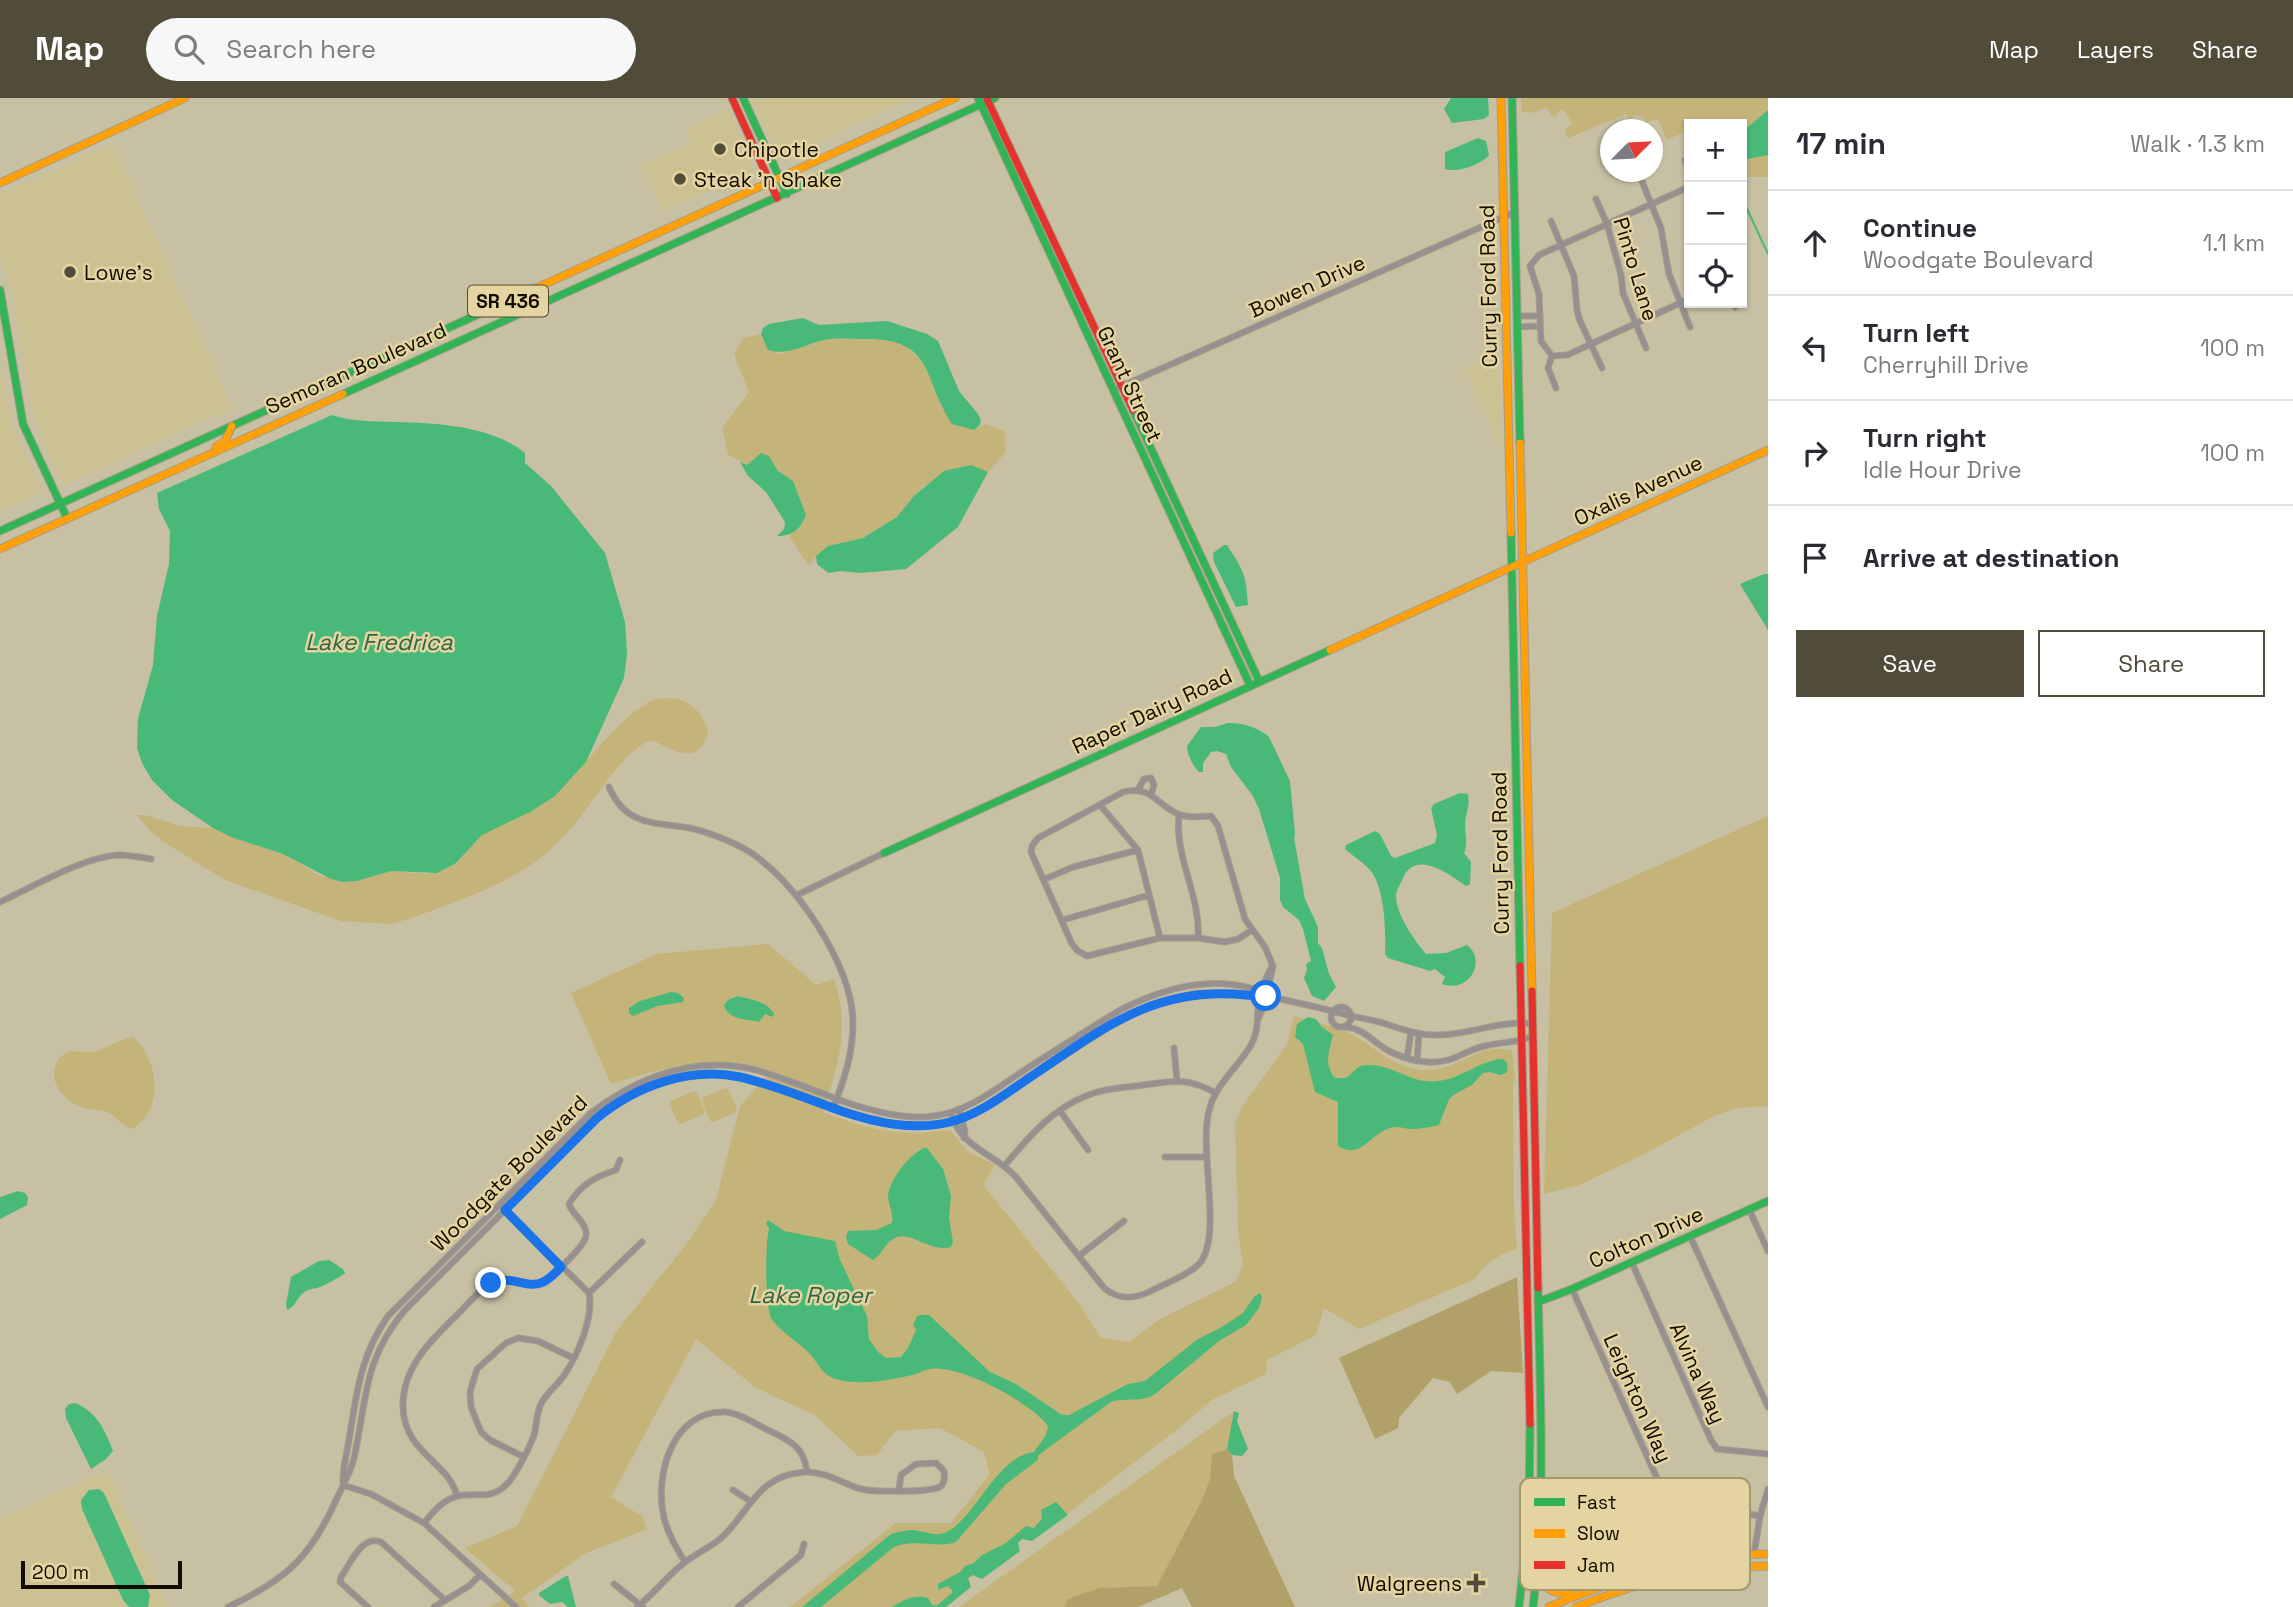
<!DOCTYPE html>
<html lang="en">
<head>
<meta charset="utf-8">
<style>
  :root { --surface:#fff; --page:#f7f7f7; --text:#2b2b33; --muted:#7c7c81; --line:#e1e1e2; --accent:#514b39 }
  body { margin:0; font-family:"Space Grotesk",sans-serif; background:var(--page); color:var(--text) }
  .controls { position:absolute; right:21px; top:21px; display:grid; overflow:hidden; border-radius:0px; box-shadow:0 2px 5px #0004 }
  .controls button { width:63px; height:63px; display:grid; place-items:center; padding:0; border:0; border-bottom:2px solid var(--line); background:var(--surface); color:var(--text); font:35px sans-serif }
  .compass { position:absolute; left:1600px; top:21px; width:63px; height:63px; border-radius:50%; background:var(--surface); box-shadow:0 2px 5px #0004; rotate:66deg }
  .scale { position:absolute; left:21px; bottom:18px; width:161px; box-sizing:border-box; padding-left:7px; border:4px solid #120c00; border-top:0; font-size:19px; line-height:24px; white-space:nowrap; color:#120c00; -webkit-text-stroke:5px #e3d4a1; paint-order:stroke }
  .stop { position:absolute; width:21px; height:21px; margin:-16px; border:5px solid #1a73e8; border-radius:50%; background:#fff }
  .stop.end { background:#1a73e8; border-color:#fff; box-shadow:0 2px 7px #0008 }
  .list { margin:0; padding:0; list-style:none }
  h2 { display:flex; justify-content:space-between; align-items:center; height:91px; margin:0; padding:0 28px; font-size:30px }
  h2 small { font-size:23px; font-weight:400; color:var(--muted) }
  .list li { display:grid; grid-template-columns:46px 1fr auto; gap:21px; align-items:center; box-sizing:border-box; height:105px; padding:0 28px; border-top:2px solid var(--line) }
  .list b { display:block; font-size:26px; white-space:nowrap }
  .list p { margin:0; font-size:23px; white-space:nowrap; color:var(--muted) }
  .list em { font-size:23px; font-style:normal; color:var(--muted) }
  .actions { display:flex; gap:14px; padding:21px 28px }
  .actions a { flex:1; padding:16px 0; border:2px solid var(--accent); border-radius:0px; text-align:center; font-size:24px; color:var(--accent) }
  .actions .main { background:var(--accent); color:#fff }
  .icon { flex:none; width:38px; height:38px; fill:none; stroke:currentColor; stroke-width:2; stroke-linecap:round; stroke-linejoin:round }
  .map { position:relative; flex:none; width:1768px; height:1509px; overflow:hidden }
  header { display:flex; align-items:center; gap:42px; box-sizing:border-box; height:98px; padding:0 35px; background:var(--accent); color:#fff }
  header strong { font-size:33px }
  nav { display:flex; gap:38px; margin-inline-start:auto; font-size:24px }
  .search { width:490px; height:63px; background:var(--page); display:flex; align-items:center; gap:18px; box-sizing:border-box; padding:0 24px; border-radius:38px; color:var(--muted); font-size:26px }
  main { display:flex }
  aside { flex:1; background:var(--surface) }
  .map>svg:first-child { display:block }
  .built { fill:#ccc193 }
  .green { fill:#c4b47a }
  .forest { fill:#b0a169 }
  .water { fill:#48b979 }
  .lines { fill:none; stroke-linecap:round; stroke-linejoin:round }
  .stream { stroke:#48b979; stroke-width:2 }
  .street-casing { stroke:#a49e88; stroke-width:7 }
  .fast-casing { stroke:#a49e88; stroke-width:9 }
  .slow-casing { stroke:#a49e88; stroke-width:9 }
  .jam-casing { stroke:#a49e88; stroke-width:9 }
  .street { stroke:#979090; stroke-width:5 }
  .fast { stroke:#30b455; stroke-width:7 }
  .slow { stroke:#ff9f0a; stroke-width:7 }
  .jam { stroke:#e5322d; stroke-width:7 }
  .route { stroke:#1a73e8; stroke-width:9 }
  .poi-dot { fill:#514b39; stroke:#e3d4a1; stroke-width:2.5 }
  .labels { text-anchor:middle; dominant-baseline:central; stroke-width:5; stroke-linejoin:round; paint-order:stroke }
  .shield { fill:#e3d4a1; stroke:#514830; stroke-width:2 }
  .shield-label { font-size:19px; font-weight:bold; fill:#120c00 }
  .poi-label { font-size:21px; fill:#120c00; stroke:#e3d4a1; text-anchor:start }
  .street-label { font-size:21px; fill:#120c00; stroke:#e3d4a1 }
  .water-label { font-size:23px; font-style:italic; fill:#2f6543; stroke:#e3d4a1 }
  .key { fill:#e3d4a1; stroke:#a49871; stroke-width:2 }
  .key-label { font-size:19px; fill:#120c00 }
</style>
</head>
<body>
<header>
<strong>Map</strong>
<div class="search"><svg class="icon" aria-label="search" viewBox="0 0 24 24"><circle cx="10" cy="10" r="6"/><path d="M15 15l6 6"/></svg>Search here</div>
<nav><a>Map</a><a>Layers</a><a>Share</a></nav>
</header>
<main>
<div class="map">
<svg width="1768" height="1509" viewBox="0 0 1768 1509">
  <rect width="100%" height="100%" fill="#c7c0a3"/>
  <path class="built" d="M751 0H914L779 61Z
    M728 11 755 72 663 114 642 67 691 44 686 30Z
    M113 46 233 310 63 387 43 343 29 300 12 193 0 158V96Z
    M1499 255 1501 351 1465 271Z
    M0 270 13 329 41 395 0 414Z
    M107 1372 168 1509H0V1420Z"/>
  <path class="green" d="M1521 0H1768V79H1742V26H1707L1705 24 1689 26V32L1667 42 1658 21 1646 24 1642 19 1636 17 1629 22 1626 16 1568 40 1565 36 1566 31 1572 25 1564 12 1558 13 1556 19 1551 18 1547 10 1530 15 1522 13Z
    M761 236 768 252 780 256 827 241 888 240 903 246 921 262 937 292 942 311 974 332 986 326 1005 333V355L988 374 971 368 924 388 897 419 863 440 828 448 808 467 789 438 799 431 793 383 778 373 769 358 747 367 728 357 722 330 749 294 734 256 743 240Z
    M665 600C689 600 702 612 708 634 700 668 674 654 653 642 627 648 598 697 581 718 570 732 557 746 544 757 508 787 453 805 409 821L390 826 341 823 225 782 170 748 149 732 137 717H145L180 728 213 730 231 739 283 756 319 777 343 784 357 783 391 773 427 776 456 765 482 737 574 678 603 644 630 617 650 603Z
    M1768 718V1008L1737 1010 1714 1018 1648 1054 1582 1086 1544 1096 1552 815Z
    M768 846 816 887 834 881C851 931 838 966 823 1014 851 1025 879 1034 910 1035 924 1036 937 1032 950 1032L967 1053 995 1067 983 1087 1078 1204 1101 1240 1129 1244 1160 1221 1235 1184 1243 1168 1238 1132 1235 1026 1242 1009 1287 946 1294 918C1313 924 1337 928 1355 938 1379 952 1391 968 1421 972 1455 976 1478 943 1512 953L1515 979 1513 987 1514 1110 1517 1151C1500 1156 1484 1165 1475 1181L1359 1231 1324 1210 1316 1237 1267 1262 1266 1276 1212 1302 1184 1326 1032 1443 1022 1441 1018 1445 1020 1453 982 1481 973 1477 968 1480 971 1489 946 1509H790L896 1425H951L990 1376 984 1354 940 1330 895 1333 877 1357 858 1358 815 1317 756 1290 696 1241 611 1399 643 1419 647 1431 586 1455 522 1500 529 1509H491L515 1493 465 1450 517 1428 616 1234 685 1148 716 1102 740 1008 772 973C712 953 669 969 611 986L571 895 657 856Z
    M133 939C159 962 165 1011 132 1031 121 1028 116 1017 105 1013 99 1011 95 1012 89 1011 70 1008 49 989 55 969 57 962 62 956 69 954 78 952 88 955 97 953 110 949 119 941 133 939Z
    M725 990 728 991 737 1010 736 1014 714 1024 710 1023 702 1003 703 1000Z
    M693 993 696 994 705 1013 703 1016 681 1026 678 1025 669 1006 671 1003Z
    M1234 1313 1227 1351 1212 1356 1210 1381 1202 1402 1157 1488 1099 1490 1068 1501 1064 1509H959Z"/>
  <path class="forest" d="M1517 1179 1523 1275 1491 1273 1457 1296 1450 1284 1433 1280 1399 1320 1398 1330 1375 1341 1339 1260Z
    M1227 1351 1232 1357 1234 1378 1295 1509H1192L1182 1490 1138 1509H1064L1068 1501 1099 1490 1157 1488 1202 1402 1210 1381 1212 1356Z"/>
  <path class="water" d="M1451 0H1488L1489 17 1484 21 1452 25 1444 11Z
    M1768 12V57L1742 62V34Z
    M1478 40 1486 43 1489 57C1481 67 1457 75 1445 71V54Z
    M803 220 819 227 887 223 927 236 938 243 959 293 978 316 981 323 979 328 974 332 952 326C922 280 935 240 864 241 850 241 834 239 820 243 803 248 785 258 768 252L761 236 763 230 769 226Z
    M332 317C353 324 374 323 396 324 438 325 492 328 525 355V365L551 388 605 455 625 524 627 556 624 580 586 664 555 698 530 714 482 737 456 765 437 775 391 773 357 783 343 784 331 781 283 756 231 739 213 730 172 702 152 682 142 665 137 650 138 621 153 567 157 518 169 466 170 433 159 411 157 395Z
    M761 355 769 358 778 373 793 383 806 417C799 432 794 438 777 438L784 431 785 424 766 394 748 378 740 364 747 367Z
    M971 367 988 374 958 429 906 471 861 475 840 473 828 475 817 466 816 458 828 448 863 440 897 419 914 398 944 373Z
    M1224 447H1227C1244 473 1246 477 1248 507L1236 509 1214 464 1213 455Z
    M1764 476H1768V532L1740 486Z
    M1228 625C1241 624 1260 630 1269 639L1290 683 1295 736 1294 740 1305 801 1318 829V845L1322 850 1329 876 1336 889 1324 903 1312 898 1304 880 1307 871 1306 866 1311 863 1303 831 1299 822 1283 809 1280 802V780L1259 711 1253 698 1231 669 1226 656 1217 653 1211 654 1203 665V674H1199C1192 666 1188 659 1187 648L1201 629H1215Z
    M1460 695 1468 696C1470 709 1466 714 1465 725 1465 736 1468 746 1464 755L1471 764 1470 786 1466 788C1448 775 1414 750 1402 782 1400 787 1396 793 1396 798 1396 817 1415 843 1426 856L1446 855 1467 847C1487 862 1470 896 1442 886L1445 879 1435 871 1430 873 1388 860 1385 856C1386 833 1385 792 1371 773 1364 765 1353 758 1345 751L1346 747 1375 733 1380 736 1391 758 1395 760 1435 745 1437 737 1431 710 1434 706Z
    M671 894 678 895 684 900 683 904 657 908 633 918 629 915V910L640 903Z
    M738 898C752 902 767 903 774 916L772 919 765 916 759 924C746 921 728 922 724 907L728 902Z
    M1308 919 1316 921 1322 929 1333 937C1329 953 1324 965 1334 979 1354 985 1351 967 1367 967 1386 966 1401 977 1419 982 1441 987 1458 978 1476 969 1483 965 1491 964 1497 961H1503C1508 965 1509 969 1506 975L1500 977 1490 974 1483 975 1472 987 1455 996 1449 1001 1439 1027C1430 1029 1421 1031 1412 1031 1406 1031 1401 1029 1396 1029 1372 1030 1363 1064 1338 1048V1004L1315 994 1303 946 1295 939 1297 926Z
    M924 1050H927L943 1071 951 1098 949 1120 953 1144 951 1149C932 1155 912 1134 897 1139 885 1143 883 1156 873 1162L848 1146 846 1139 848 1133 876 1132 892 1125C894 1115 888 1107 888 1097 890 1081 909 1057 924 1050Z
    M18 1093 25 1095 28 1099 27 1107 0 1121V1099Z
    M768 1122 784 1133 835 1143 840 1162 867 1218 869 1241 878 1254 886 1260 901 1259 908 1250 916 1232 913 1227 917 1218 921 1217H929L990 1274 1016 1286 1062 1317H1069L1128 1286 1145 1283 1198 1241 1222 1229 1243 1215 1254 1199 1260 1195 1262 1200 1259 1210 1246 1227 1219 1243 1155 1296C1142 1305 1125 1299 1111 1304L1044 1353 1038 1358V1362L1006 1386 956 1444C936 1451 915 1440 894 1449L821 1509H802L891 1436C898 1434 906 1432 913 1432 921 1433 933 1437 941 1436 972 1429 995 1358 1034 1354L1046 1337 1048 1328C1032 1305 959 1266 931 1271 926 1271 921 1274 916 1276 893 1282 859 1288 836 1281 822 1277 819 1266 810 1256 802 1247 777 1231 771 1220 765 1205 765 1146 769 1130L766 1126Z
    M329 1162 343 1171 345 1175C342 1178 325 1187 320 1189 314 1191 308 1191 303 1195 296 1201 296 1208 287 1212L286 1206 291 1179 319 1163Z
    M75 1305C97 1314 105 1332 113 1353L106 1361 91 1371 66 1320 65 1311 69 1306Z
    M1234 1313 1239 1315 1237 1323 1248 1351 1242 1358 1232 1357 1227 1351Z
    M99 1391 104 1395 150 1497 148 1509H129L123 1502 82 1411 81 1402 89 1392Z
    M1056 1404 1068 1417 1032 1443 1022 1441 1018 1445 1020 1453 982 1481 973 1477 968 1480 971 1489 946 1509H892C903 1502 915 1496 928 1500L932 1507 936 1508 952 1495V1492L948 1488 938 1492V1486L960 1474 965 1468 974 1465 982 1457 1006 1445 1026 1428 1034 1430 1042 1421 1041 1412Z
    M566 1478H568L576 1509H568L562 1504 550 1506 539 1497V1495Z"/>
  <g class="lines">
    <path class="stream" d="M1742 100 1768 156"/>
    <g class="street-casing">
      <path id="street" d="M1685 62 1689 71
        M1641 81 1661 130 1669 176 1690 229
        M1689 89 1539 157 1530 168 1539 196 1541 243 1552 258 1567 257 1689 201
        M1596 101 1607 126 1621 177 1623 195 1646 250
        M1551 123 1574 178 1577 212 1580 223 1602 270
        M1733 205 1735 209
        M1517 218H1540
        M1517 229 1540 228
        M1552 258 1548 270 1556 290
        M1113 292 1515 114
        M609 689C626 728 653 724 689 730 705 733 720 739 735 746 786 768 845 856 852 911 856 946 846 978 833 1010
        M1138 692 1144 681 1151 680 1154 687 1151 697
        M1100 707 1138 752 1160 840
        M1179 717C1174 759 1201 798 1198 840
        M1045 781 1073 769 1138 752
        M797 797 884 755
        M0 804C33 789 83 759 118 757 130 757 140 759 151 761
        M1063 822 1149 797
        M1252 832 1238 841 1225 844 1198 840H1160L1087 858 1078 853 1072 846 1031 754 1032 748 1038 740 1123 694C1151 687 1156 706 1178 716 1188 721 1200 718 1211 718L1218 728 1245 821 1265 849 1273 868 1264 908 1258 921
        M1331 919a10 10 0 1 1 20 0a10 10 0 1 1-20 0Z
        M1343 916C1357 920 1372 921 1386 926 1404 932 1421 938 1440 937 1472 936 1500 922 1532 926
        M1345 929C1365 930 1374 946 1391 954 1412 964 1433 968 1454 960 1464 956 1474 950 1485 948 1501 944 1517 945 1533 938
        M1174 950 1177 983
        M1407 960 1411 934
        M1417 963 1419 935
        M959 1011 965 1033 964 1040
        M1060 1013 1088 1052
        M951 1014C959 1049 994 1055 1016 1079L1104 1190C1120 1203 1136 1201 1153 1192 1168 1184 1187 1178 1199 1166 1224 1139 1197 1048 1210 1009 1217 985 1239 968 1251 947 1258 935 1257 923 1258 911 1260 896 1264 883 1271 870
        M1165 1059H1206
        M1005 1067C1028 1040 1052 1011 1086 998 1104 990 1124 990 1143 987 1175 983 1186 979 1216 995
        M1749 1111 1768 1153
        M1690 1138 1768 1309
        M1080 1157 1124 1123
        M1632 1165 1711 1342 1717 1351 1768 1356
        M1572 1191 1674 1418 1682 1422 1743 1415 1760 1418
        M589 1195 642 1144
        M522 1358 490 1342 481 1334 471 1309 470 1294 477 1271 506 1245 518 1240 538 1243 573 1260
        M343 1384 344 1368C356 1314 354 1266 388 1218L592 1014C640 978 696 957 756 972 788 981 819 995 851 1006 878 1014 905 1022 934 1018 967 1014 996 991 1023 973 1056 952 1088 931 1122 911 1160 892 1204 879 1246 889 1257 891 1266 897 1276 900 1297 905 1319 909 1339 915
        M343 1387 371 1396 424 1425 516 1509
        M733 1392 750 1403
        M457 1398C449 1364 404 1355 403 1309 402 1269 432 1241 459 1215 470 1204 480 1190 495 1184 510 1177 522 1188 537 1186 548 1184 584 1149 586 1138 588 1125 572 1117 569 1106 581 1086 595 1079 616 1072L620 1062
        M424 1425C433 1414 443 1401 458 1398 478 1394 491 1403 508 1385 516 1376 530 1349 534 1337 537 1327 536 1316 541 1306 547 1294 558 1287 565 1276 578 1256 594 1219 589 1195L503 1110
        M1754 1456 1760 1418 1768 1391
        M685 1464C676 1450 668 1436 664 1420 654 1378 672 1312 725 1314 740 1315 757 1327 770 1333 791 1343 804 1349 807 1374
        M614 1486 643 1509
        M228 1509C286 1482 311 1459 337 1400 343 1387 351 1374 354 1360 367 1301 363 1262 405 1212L597 1020 613 1007 643 991 671 981 690 978 712 976 737 978 761 984 872 1023 916 1028 938 1026 962 1020 986 1008 1107 930 1151 907 1197 895 1261 896
        M368 1509 340 1484 341 1479C350 1466 362 1436 381 1444L445 1502
        M434 1509 469 1488 480 1477
        M637 1509C654 1496 667 1478 684 1465 695 1456 709 1450 720 1441 750 1415 756 1377 805 1374 825 1373 843 1386 861 1391 873 1394 933 1395 941 1388 945 1384 945 1379 944 1373L936 1365 916 1366 901 1377 899 1392
        M738 1509 801 1457 804 1446"/>
    </g>
    <g class="fast-casing">
      <path id="fast" d="M743 0 787 96
        M978 0 1250 587
        M1512 0 1520 345
        M0 192 23 326 67 420
        M343 296 995 0
        M1133 312 1259 583
        M0 433 532 192
        M1511 435 1520 868
        M884 755 1330 552
        M1538 1204 1572 1191 1768 1103
        M1519 1509 1529 1416 1530 1326
        M1533 1509C1546 1403 1540 1297 1538 1190"/>
    </g>
    <g class="slow-casing">
      <path id="slow" d="M1501 0 1511 435
        M0 85 185 0
        M532 192 955 0
        M1520 345 1532 893
        M216 349 225 343 232 328
        M0 451 343 296
        M1330 552 1768 352
        M1538 1477C1544 1493 1556 1496 1572 1496
        M1549 1509C1619 1480 1692 1456 1768 1456
        M1576 1509C1639 1484 1700 1468 1768 1468"/>
    </g>
    <g class="jam-casing">
      <path id="jam" d="M732 0 777 100
        M987 1 1133 312
        M1520 868 1530 1326
        M1532 893 1538 1190"/>
    </g>
    <use href="#street" class="street"/>
    <use href="#fast" class="fast"/>
    <use href="#slow" class="slow"/>
    <use href="#jam" class="jam"/>
  </g>
  <g class="lines">
    <path class="route" d="M491 1185C512 1176 527 1192 543 1184 550 1181 556 1174 561 1169L505 1112 597 1020C636 988 690 968 740 979 775 987 808 1001 841 1013 877 1025 913 1033 950 1024 979 1017 1005 996 1029 980 1101 932 1154 887 1246 897 1253 898 1259 896 1266 898"/>
  </g>
  <g class="poi-dot">
    <circle cx="720" cy="51" r="7"/>
    <circle cx="680" cy="81" r="7"/>
    <circle cx="70" cy="174" r="7"/>
    <path d="M1472.5 1474.5h7v7h7v7h-7v7h-7v-7h-7v-7h7z"/>
  </g>
  <g class="labels">
    <rect class="shield" x="468" y="187.5" width="80" height="31" rx="5"/>
    <g class="shield-label">
      <text x="508" y="203">SR 436</text>
    </g>
    <g class="poi-label">
      <text x="734" y="51">Chipotle</text>
      <text x="694" y="81">Steak 'n Shake</text>
      <text x="84" y="174">Lowe's</text>
      <text x="1462" y="1485" text-anchor="end">Walgreens</text>
    </g>
    <g class="street-label">
      <text transform="translate(1636 171) rotate(73)">Pinto Lane</text>
      <text transform="translate(1307 188) rotate(-24)">Bowen Drive</text>
      <text transform="translate(1488 188) rotate(-91)">Curry Ford Road</text>
      <text transform="translate(356 270) rotate(-24)">Semoran Boulevard</text>
      <text transform="translate(1130 286) rotate(65)">Grant Street</text>
      <text transform="translate(1638 392) rotate(-25)">Oxalis Avenue</text>
      <text transform="translate(1152 613) rotate(-25)">Raper Dairy Road</text>
      <text transform="translate(1500 755) rotate(-91)">Curry Ford Road</text>
      <text transform="translate(509 1075) rotate(-45)">Woodgate Boulevard</text>
      <text transform="translate(1646 1139) rotate(-24)">Colton Drive</text>
      <text transform="translate(1698 1275) rotate(66)">Alvina Way</text>
      <text transform="translate(1638 1300) rotate(66)">Leighton Way</text>
    </g>
    <g class="water-label">
      <text x="379" y="544">Lake Fredrica</text>
      <text x="810" y="1197">Lake Roper</text>
    </g>
  </g>
  <rect x="1520" y="1380" width="230" height="112" rx="10" class="key"/>
  <rect x="1534" y="1400" width="31" height="8" fill="#30b455"/>
  <rect x="1534" y="1431" width="31" height="9" fill="#ff9f0a"/>
  <rect x="1534" y="1463" width="31" height="8" fill="#e5322d"/>
  <g class="key-label">
    <text x="1577" y="1411">Fast</text>
    <text x="1577" y="1442">Slow</text>
    <text x="1577" y="1474">Jam</text>
  </g>
</svg>
<div class="controls">
<button>+</button>
<button>−</button>
<button><svg class="icon" aria-label="locate" viewBox="0 0 24 24"><circle cx="12" cy="12" r="6"/><path d="M12 2v4M12 18v4M2 12h4M18 12h4"/></svg></button>
</div>
<svg class="compass" viewBox="-18 -18 36 36"><path d="M0-13l5 13h-10z" fill="#e53935"/><path d="M0 13l5-13h-10z" fill="#7c7c81"/></svg>
<div class="scale">200 m</div>
<div class="stop" style="left:1266px;top:898px"></div>
<div class="stop end" style="left:491px;top:1185px"></div>
</div>
<aside>
<h2>17 min<small>Walk · 1.3 km</small></h2>
<ul class="list">
<li><svg class="icon" aria-label="ahead" viewBox="0 0 24 24"><path d="M12 20V5M6 11l6-6 6 6"/></svg><div><b>Continue</b><p>Woodgate Boulevard</p></div><em>1.1 km</em></li>
<li><svg class="icon" aria-label="left" viewBox="0 0 24 24"><path d="M17 20v-9H6M10 6l-5 5 5 5"/></svg><div><b>Turn left</b><p>Cherryhill Drive</p></div><em>100 m</em></li>
<li><svg class="icon" aria-label="right" viewBox="0 0 24 24"><path d="M7 20v-9h11M14 6l5 5-5 5"/></svg><div><b>Turn right</b><p>Idle Hour Drive</p></div><em>100 m</em></li>
<li><svg class="icon" aria-label="arrive" viewBox="0 0 24 24"><path d="M6 21V4h12l-3 4 3 4H6"/></svg><div><b>Arrive at destination</b></div></li>
</ul>
<div class="actions"><a class="main">Save</a><a>Share</a></div>
</aside>
</main>
</body>
</html>
